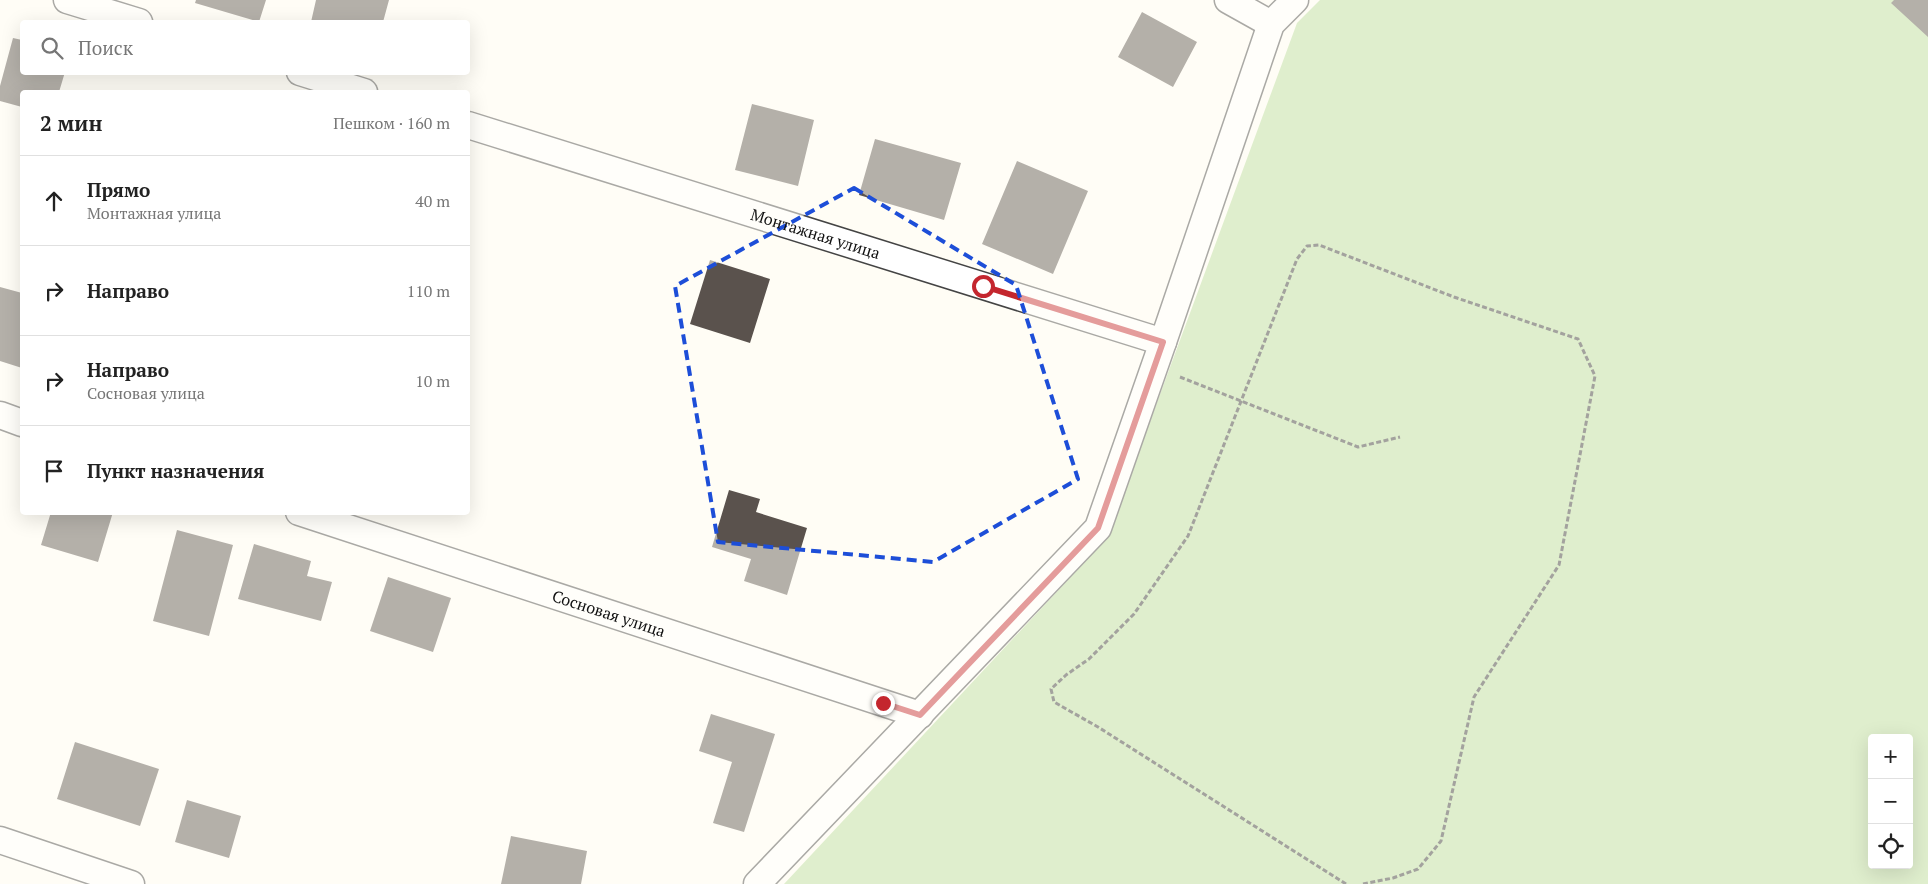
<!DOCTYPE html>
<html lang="ru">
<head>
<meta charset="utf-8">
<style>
  :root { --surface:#fff; --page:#f6f6f6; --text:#222; --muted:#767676; --line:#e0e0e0 }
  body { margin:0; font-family:"PT Serif",serif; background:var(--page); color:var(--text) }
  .controls { position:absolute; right:15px; bottom:15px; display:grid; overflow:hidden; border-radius:5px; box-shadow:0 5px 20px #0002 }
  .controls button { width:45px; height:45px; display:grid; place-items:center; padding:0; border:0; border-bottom:1px solid var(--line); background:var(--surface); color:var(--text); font:25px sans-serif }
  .stop { position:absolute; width:15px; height:15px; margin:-11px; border:4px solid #c4262e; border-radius:50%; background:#fff }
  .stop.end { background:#c4262e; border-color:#fff; box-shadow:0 1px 5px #0008 }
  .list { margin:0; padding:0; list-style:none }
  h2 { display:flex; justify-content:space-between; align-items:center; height:65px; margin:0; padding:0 20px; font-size:21px }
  h2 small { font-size:16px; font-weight:400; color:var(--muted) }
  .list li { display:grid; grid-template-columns:32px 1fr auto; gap:15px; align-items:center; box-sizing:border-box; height:90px; padding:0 20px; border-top:1px solid var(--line) }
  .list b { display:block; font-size:19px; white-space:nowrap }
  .list p { margin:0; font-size:16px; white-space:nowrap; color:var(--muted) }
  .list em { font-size:16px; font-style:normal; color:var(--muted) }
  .icon { flex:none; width:28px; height:28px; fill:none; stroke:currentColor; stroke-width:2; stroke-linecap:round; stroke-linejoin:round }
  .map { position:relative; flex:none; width:1928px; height:884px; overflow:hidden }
  .search { position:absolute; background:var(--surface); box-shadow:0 5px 20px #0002; left:20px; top:20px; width:450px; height:55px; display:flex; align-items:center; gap:12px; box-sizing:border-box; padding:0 18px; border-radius:5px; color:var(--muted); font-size:19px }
  .panel { position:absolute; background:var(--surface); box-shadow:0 5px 20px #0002; left:20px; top:90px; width:450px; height:425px; border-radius:5px }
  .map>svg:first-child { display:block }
  .forest { fill:#b9dc9c; fill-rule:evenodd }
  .building { fill:#5a524d }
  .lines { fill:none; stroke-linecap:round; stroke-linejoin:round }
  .street-casing { stroke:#444; stroke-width:29 }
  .path { stroke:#333; stroke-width:3; stroke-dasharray:5 2.5; stroke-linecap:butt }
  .street { stroke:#fff; stroke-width:26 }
  .route { stroke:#c4262e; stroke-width:6 }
  .marked { fill:none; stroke:#1d4ed8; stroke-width:4; stroke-dasharray:10 6; stroke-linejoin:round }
  .labels { text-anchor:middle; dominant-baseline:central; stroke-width:5; stroke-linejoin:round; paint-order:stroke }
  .street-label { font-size:16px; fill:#111; stroke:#fff }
</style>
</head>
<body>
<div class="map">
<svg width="1928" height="884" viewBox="0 0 1928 884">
  <rect width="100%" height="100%" fill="#fffdf5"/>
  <path class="forest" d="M1320 0H1928V884H784L1107 538 1297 23ZM1872 738H1909V865H1872Z"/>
  <path class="building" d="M196 0H266L259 22 195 3Z
    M316 0H389L383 22H311Z
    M1894 0H1928V37L1891 3Z
    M1142 12 1197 42 1173 87 1118 57Z
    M13 38 22 40V72H65L59 92H22V107L0 101V86Z
    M752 104 814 120 798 186 735 170Z
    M875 139 961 163 944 220 859 195Z
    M1017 161 1088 191 1053 274 982 244Z
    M710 260 770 279 750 343 690 324Z
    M0 287 22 293V368L0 361Z
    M729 490 760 499 756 512 807 528 787 595 744 581 751 559 712 547Z
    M51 512H113L98 562 41 545Z
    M177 530 233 545 209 636 153 621Z
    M254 544 311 561 307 576 332 582 321 621 238 599Z
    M388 577 451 598 433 652 370 631Z
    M711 714 775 734 744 832 713 823 732 762 699 751Z
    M75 742 159 769 140 826 57 799Z
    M187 800 241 816 229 858 175 842Z
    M511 836 587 851 581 884H501Z"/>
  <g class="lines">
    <g class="street-casing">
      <g id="street">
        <path d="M67 0 139 22"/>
        <path d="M1228 0 1271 24"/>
        <path d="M300 72 364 92"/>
        <path id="s1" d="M468 125 1163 342"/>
        <path d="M0 415 22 423"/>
        <path id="s2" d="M299 512 920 715"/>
        <path d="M0 840 131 884"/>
        <path d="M757 884 1098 528 1163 342 1271 24 1295 0"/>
      </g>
    </g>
    <path class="path" d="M1180 377 1358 447 1400 437
      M1346 884 1098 727 1054 702 1051 689 1066 675 1089 659 1134 614 1188 536 1297 259 1307 246 1319 245 1454 297 1578 339 1595 376 1559 565 1474 697 1441 841 1418 869 1393 878 1363 884"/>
    <use href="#street" class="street"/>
  </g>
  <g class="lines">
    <path class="route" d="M883 703 920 715 1098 528 1163 342 983 286"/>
  </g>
  <path d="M0 0H1928V884H0ZM854 188 1016 285 1078 479 933 562 718 542 675 286Z" fill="#fffdf5" fill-opacity=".55" fill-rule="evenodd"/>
  <path class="marked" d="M854 188 1016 285 1078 479 933 562 718 542 675 286Z"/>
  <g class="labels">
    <g class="street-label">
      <text stroke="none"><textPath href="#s1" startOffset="364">Монтажная улица</textPath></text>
      <text stroke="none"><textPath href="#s2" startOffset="326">Сосновая улица</textPath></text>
    </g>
  </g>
</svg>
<div class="controls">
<button>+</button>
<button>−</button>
<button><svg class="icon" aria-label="locate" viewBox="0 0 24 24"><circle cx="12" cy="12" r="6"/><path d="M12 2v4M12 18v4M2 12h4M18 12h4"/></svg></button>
</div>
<div class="stop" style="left:983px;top:286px"></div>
<div class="stop end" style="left:883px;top:703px"></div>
<div class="search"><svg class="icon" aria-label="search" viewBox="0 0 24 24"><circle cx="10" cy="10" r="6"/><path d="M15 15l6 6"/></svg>Поиск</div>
<section class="panel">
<h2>2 мин<small>Пешком · 160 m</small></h2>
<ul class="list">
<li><svg class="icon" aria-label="ahead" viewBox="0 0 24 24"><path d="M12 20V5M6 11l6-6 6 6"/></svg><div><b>Прямо</b><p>Монтажная улица</p></div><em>40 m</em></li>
<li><svg class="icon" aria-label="right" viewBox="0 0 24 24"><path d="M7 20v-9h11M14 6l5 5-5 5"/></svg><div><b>Направо</b></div><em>110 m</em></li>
<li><svg class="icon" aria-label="right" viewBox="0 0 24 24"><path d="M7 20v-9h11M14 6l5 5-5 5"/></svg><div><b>Направо</b><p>Сосновая улица</p></div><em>10 m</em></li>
<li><svg class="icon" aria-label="arrive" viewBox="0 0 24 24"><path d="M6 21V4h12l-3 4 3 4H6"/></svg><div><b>Пункт назначения</b></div></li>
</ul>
</section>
</div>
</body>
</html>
